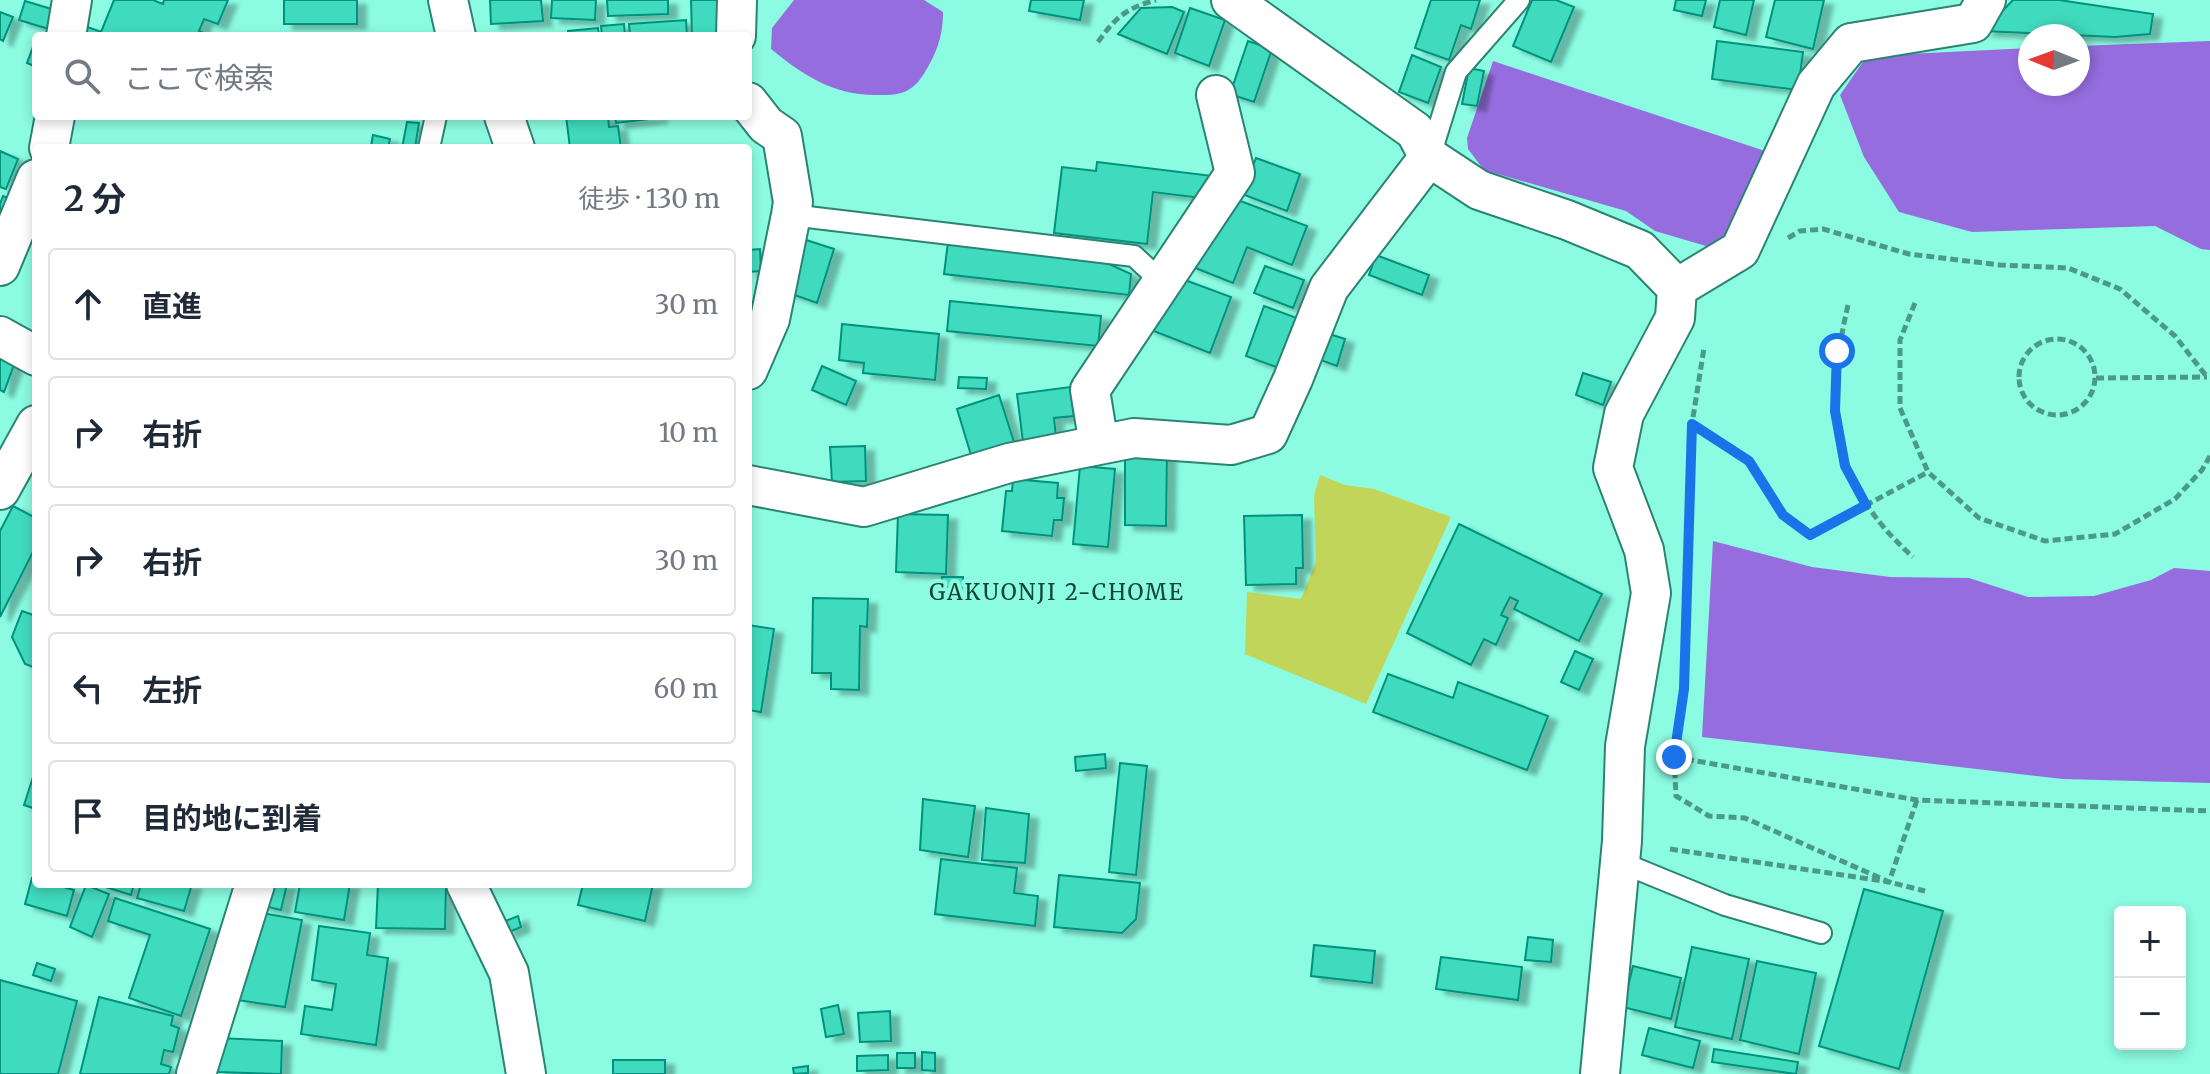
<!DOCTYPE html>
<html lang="ja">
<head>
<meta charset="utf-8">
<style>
  :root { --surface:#fff; --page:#f6f6f7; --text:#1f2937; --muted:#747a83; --line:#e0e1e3 }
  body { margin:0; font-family:Merriweather,"Noto Sans JP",serif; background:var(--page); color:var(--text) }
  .controls { position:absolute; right:24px; bottom:24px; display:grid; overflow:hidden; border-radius:8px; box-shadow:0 4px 12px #0003 }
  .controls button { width:72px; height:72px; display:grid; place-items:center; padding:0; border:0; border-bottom:2px solid var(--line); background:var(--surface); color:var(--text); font:40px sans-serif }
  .compass { position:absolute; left:2018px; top:24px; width:72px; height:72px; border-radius:50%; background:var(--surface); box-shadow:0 4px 12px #0003; rotate:271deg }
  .stop { position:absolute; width:24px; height:24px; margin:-18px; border:6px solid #1a73e8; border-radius:50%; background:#fff }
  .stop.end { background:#1a73e8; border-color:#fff; box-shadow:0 2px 8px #0008 }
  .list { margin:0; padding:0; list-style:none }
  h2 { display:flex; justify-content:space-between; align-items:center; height:104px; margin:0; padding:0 32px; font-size:34px }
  h2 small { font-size:26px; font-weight:400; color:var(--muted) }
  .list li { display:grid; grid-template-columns:52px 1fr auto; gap:24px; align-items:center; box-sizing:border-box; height:112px; margin:0 16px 16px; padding:0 16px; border:2px solid var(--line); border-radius:8px }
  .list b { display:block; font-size:30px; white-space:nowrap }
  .list em { font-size:26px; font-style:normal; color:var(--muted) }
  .icon { flex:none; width:44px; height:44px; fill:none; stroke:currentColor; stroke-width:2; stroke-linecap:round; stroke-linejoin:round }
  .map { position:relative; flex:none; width:2210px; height:1074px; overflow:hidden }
  .search { position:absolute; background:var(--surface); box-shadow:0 4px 12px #0003; left:32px; top:32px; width:720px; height:88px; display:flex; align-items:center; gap:20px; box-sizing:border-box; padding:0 28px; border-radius:8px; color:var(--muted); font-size:30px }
  .panel { position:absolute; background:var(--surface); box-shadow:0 4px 12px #0003; left:32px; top:144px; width:720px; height:744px; border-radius:8px }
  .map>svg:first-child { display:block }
  .green { fill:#c1d55a }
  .water { fill:#956ddf }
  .building { fill:#3fdbbe; stroke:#00927d; stroke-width:2; filter:url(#shadow) }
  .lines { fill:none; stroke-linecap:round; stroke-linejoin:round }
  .lane-casing { stroke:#2b8473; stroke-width:24 }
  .street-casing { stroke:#2b8473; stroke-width:42 }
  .path { stroke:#4b9a88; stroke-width:5; stroke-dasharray:8 4; stroke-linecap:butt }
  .lane { stroke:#fff; stroke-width:20 }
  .street { stroke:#fff; stroke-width:38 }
  .route { stroke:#1a73e8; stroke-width:10 }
  .labels { text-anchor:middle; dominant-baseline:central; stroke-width:8; stroke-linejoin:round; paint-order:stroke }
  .neighbourhood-label { font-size:22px; letter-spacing:2px; fill:#14453b; stroke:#8bfbe1 }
</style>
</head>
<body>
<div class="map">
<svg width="2210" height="1074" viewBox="0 0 2210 1074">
  <defs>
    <filter id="shadow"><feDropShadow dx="9" dy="5" stdDeviation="2" flood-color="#0004"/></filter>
  </defs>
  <rect width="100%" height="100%" fill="#8bfbe1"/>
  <path class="green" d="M1320 475 1345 485 1374 489 1451 517 1366 704 1245 654 1247 592 1301 599 1316 562 1314 495Z"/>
  <path class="water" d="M794 0H924L943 12C943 32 939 47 929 65 915 91 905 96 875 95 833 95 803 75 771 49L772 28Z
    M2210 41V250L2201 249 2155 226 1972 232 1899 212 1864 157 1840 95 1867 56 2030 48V84H2078V46Z
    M1493 61 1771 153 1723 251 1655 231 1626 211 1484 170 1468 149 1467 138Z
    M1713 541 1812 567 1890 577 1969 578 2028 597 2094 596 2151 580 2174 568 2210 571V783L2063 779 1702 737Z"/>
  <path class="building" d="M114 0H153L163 4 164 0H228L218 24 204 19 199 31 206 34 205 36H81L85 26 101 32Z
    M284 0H357V24H284Z
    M490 0H541L543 21 491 24Z
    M552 0H596L595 20 551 18Z
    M607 0H668V14L608 16Z
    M691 0H727L729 36H692Z
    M1031 0H1084L1080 20 1029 11Z
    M1431 0H1480L1471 29 1461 25 1449 60 1415 48Z
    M1532 0H1556L1574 7 1551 62 1513 46Z
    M1676 0H1706L1702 16 1674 10Z
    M1720 0H1754L1746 35 1714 27Z
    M1775 0H1824L1813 49 1766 37Z
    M2013 0H2059L2153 14 2150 34 2115 37 1983 31Z
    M25 1 58 11 52 30 19 20Z
    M1172 7 1184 12 1167 54 1118 34 1141 8Z
    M1190 8 1225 20 1209 66 1175 53Z
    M0 12 13 17 3 41 0 39Z
    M686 20 687 36H630L629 24Z
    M624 24 625 36H602L601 26Z
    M598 28 599 36H568V31Z
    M36 39V67L27 63Z
    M1248 41 1272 49 1254 102 1230 94Z
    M1717 41 1803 52 1798 90 1712 79Z
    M1412 55 1441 67 1428 103 1399 92Z
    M1469 68 1484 71 1477 106 1462 104Z
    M566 116H608L609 127 618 126 621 148H570Z
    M615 116H658V118L616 123Z
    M407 122 419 123 415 148H402Z
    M373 135 390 139 388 148 371 146Z
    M0 151 18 159 6 189 0 187Z
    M1256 158 1300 174 1287 211 1242 194Z
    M1097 162 1213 176 1210 199 1153 192 1147 244 1054 233 1062 167 1096 171Z
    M3 196 15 201 0 228V204Z
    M1235 199 1307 226 1292 265 1247 247 1233 283 1188 265Z
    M803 239 834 249 817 303 786 292Z
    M948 242 1098 259 1131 274 1129 295 944 274Z
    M760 249 761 271 748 272V250Z
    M1376 255 1429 275 1422 295 1369 275Z
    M1265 266 1304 280 1293 308 1254 293Z
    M1174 276 1231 297 1210 353 1146 328Z
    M748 301 759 304 748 342Z
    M950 301 1101 316 1098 346 947 331Z
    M1264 306 1297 318 1279 368 1246 356Z
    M842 324 939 334 935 380 863 373 864 363 839 360Z
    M1323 332 1345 339 1337 366 1315 358Z
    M0 356 15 362 4 392 0 390Z
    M822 366 856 381 846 405 812 390Z
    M1583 373 1611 382 1603 405 1576 395Z
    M959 377 987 378 986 389 958 388Z
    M1070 387 1074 416 1054 418 1056 437 1023 442 1017 394Z
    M999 395 1014 442 971 455 957 409Z
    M865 446 866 481 832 482 830 447Z
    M1125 450H1167L1166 526 1125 525Z
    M1080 466 1115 469 1108 547 1073 544Z
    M1013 479 1058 483 1057 498H1064L1062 520H1054L1052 536 1002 531 1006 491H1012Z
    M13 506 36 518V546L0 617V531Z
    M898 514 948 515 946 574 896 572Z
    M1302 515 1303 568H1296V584L1246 585 1244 516Z
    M1459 524 1602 594 1579 641 1514 609 1518 601 1510 597 1501 615 1508 618 1496 645 1484 639 1471 665 1407 633Z
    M942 577H963V587H942Z
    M813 598 868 599 867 627 860 626 859 690 831 689V673H812Z
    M22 611 36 616V668L25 664 12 637Z
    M748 625 774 629 761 712 748 710Z
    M1575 651 1593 659 1579 690 1561 682Z
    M1388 674 1453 698 1458 682 1548 716 1527 770 1373 712Z
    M1105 754 1106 768 1076 771 1075 757Z
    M1120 763 1147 766 1136 875 1109 872Z
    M34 774H36V809L24 805Z
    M923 799 975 806 968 857 920 850Z
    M986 808 1029 814 1025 863 982 860Z
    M941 859 1017 868 1014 893 1038 896 1035 926 935 914Z
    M1059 875 1140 883 1136 919 1122 933 1054 927Z
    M32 878 36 879V884H53L74 890 67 916 25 904Z
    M96 884H134L131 895Z
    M141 884H192L184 911 137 898Z
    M265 884H287L281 910 260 905Z
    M300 884H350L344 920 295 912Z
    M378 884H446L445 929 376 928Z
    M583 884H653L645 921 578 905Z
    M86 885 109 894 92 937 70 927Z
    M1864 889 1943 911 1899 1069 1819 1046Z
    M115 898 210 929 181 1016 129 998 150 935 108 921Z
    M256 912 302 920 285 1007 237 1000Z
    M518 916 521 927 507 933 503 922Z
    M319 926 370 933 367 955 388 958 376 1045 301 1034 305 1006 332 1010 336 984 312 980Z
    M1528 937 1553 940 1551 962 1525 960Z
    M1314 945 1375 951 1372 983 1311 976Z
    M1692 947 1749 959 1732 1039 1675 1027Z
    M1441 957 1522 967 1518 1000 1436 989Z
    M1757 961 1816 973 1799 1054 1740 1040Z
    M37 963 55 969 51 981 33 975Z
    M1633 966 1681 978 1671 1019 1623 1007Z
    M0 980 77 1001 58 1074H0Z
    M99 997 173 1016 171 1025 179 1028 173 1052 164 1050 161 1064 171 1067 169 1074H80Z
    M838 1005 844 1034 826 1037 821 1009Z
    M890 1011 891 1041 860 1042 858 1013Z
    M1649 1028 1700 1041 1693 1068 1642 1055Z
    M219 1038 282 1041 281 1074 218 1072Z
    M1714 1049 1798 1062 1796 1074 1712 1062Z
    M922 1052 935 1053V1071L922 1070Z
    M897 1053H915V1068H897Z
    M888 1055V1070L857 1071V1056Z
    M613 1060H665V1074H613Z
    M808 1066V1073L794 1074 793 1068Z"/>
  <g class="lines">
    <g class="lane-casing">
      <path id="lane" d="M429 148 436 116
        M1430 156 1456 72 1519 0
        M791 215 1134 256 1162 282
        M1620 862 1725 905 1821 933"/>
    </g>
    <g class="street-casing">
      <path id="street" d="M448 0 456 36
        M1231 0 1415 131 1429 157 1479 190 1567 220 1640 250 1677 288 1675 318 1624 414 1613 468 1644 550 1651 593 1625 746 1622 841 1600 1074
        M66 36 72 0
        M736 36 737 0
        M748 102 766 125 782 136 793 202 791 215 770 319 748 370
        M504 116 515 148
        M49 148 55 116
        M0 266 36 179
        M1677 288 1740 250 1816 85 1851 43 1973 23 1986 0
        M0 336 36 356
        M1099 445 1090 390 1235 173 1216 95
        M748 485 864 507 1009 463 1134 438 1231 445 1268 434 1293 379 1329 288 1429 157
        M0 490 36 425
        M466 884 509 973 526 1074
        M196 1074 255 884"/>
    </g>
    <path class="path" d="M1098 42C1115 18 1126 8 1156 0
      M1788 238 1800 231 1823 229 1909 254 2000 265 2068 268 2120 289 2175 336 2207 377
      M1915 303 1900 340V408L1928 472 1979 518 2045 541 2115 534 2175 499 2202 470 2210 456
      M1848 305C1824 408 1830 483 1913 557
      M2019 377a38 38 0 1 1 76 0a38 38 0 1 1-76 0Z
      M2096 378 2207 377
      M1692 424 1749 461 1783 515 1810 535 1928 472
      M1688 573 1692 424 1704 348
      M1687 627 1684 689 1674 757 1676 796 1709 816 1745 818 1889 882 1925 891
      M1674 757 1917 800 2210 811
      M1670 849 1889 882 1917 800"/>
    <use href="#lane" class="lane"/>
    <use href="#street" class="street"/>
  </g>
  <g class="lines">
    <path class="route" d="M1674 757 1684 689 1692 424 1749 461 1783 515 1810 535 1866 505 1845 466 1835 411 1837 351"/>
  </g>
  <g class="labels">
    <g class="neighbourhood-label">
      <text x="1057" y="592">GAKUONJI 2-CHOME</text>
    </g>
  </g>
</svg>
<div class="controls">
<button>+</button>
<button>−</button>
</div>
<svg class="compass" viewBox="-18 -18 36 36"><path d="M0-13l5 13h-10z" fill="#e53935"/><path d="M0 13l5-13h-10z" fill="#747a83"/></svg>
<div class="stop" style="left:1837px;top:351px"></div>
<div class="stop end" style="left:1674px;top:757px"></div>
<div class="search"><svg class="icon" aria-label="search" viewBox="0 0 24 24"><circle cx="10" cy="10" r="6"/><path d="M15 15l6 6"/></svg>ここで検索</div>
<section class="panel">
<h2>2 分<small>徒歩 · 130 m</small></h2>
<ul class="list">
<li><svg class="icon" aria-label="ahead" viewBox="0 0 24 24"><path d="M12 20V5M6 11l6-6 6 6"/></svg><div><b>直進</b></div><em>30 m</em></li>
<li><svg class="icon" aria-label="right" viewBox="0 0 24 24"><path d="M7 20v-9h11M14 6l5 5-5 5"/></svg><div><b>右折</b></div><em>10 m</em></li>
<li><svg class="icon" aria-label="right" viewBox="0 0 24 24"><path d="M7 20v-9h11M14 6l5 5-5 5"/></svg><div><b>右折</b></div><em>30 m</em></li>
<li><svg class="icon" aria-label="left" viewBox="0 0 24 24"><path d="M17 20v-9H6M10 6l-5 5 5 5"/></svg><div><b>左折</b></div><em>60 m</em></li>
<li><svg class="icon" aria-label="arrive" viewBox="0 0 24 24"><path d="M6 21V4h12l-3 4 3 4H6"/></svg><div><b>目的地に到着</b></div></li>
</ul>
</section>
</div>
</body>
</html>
